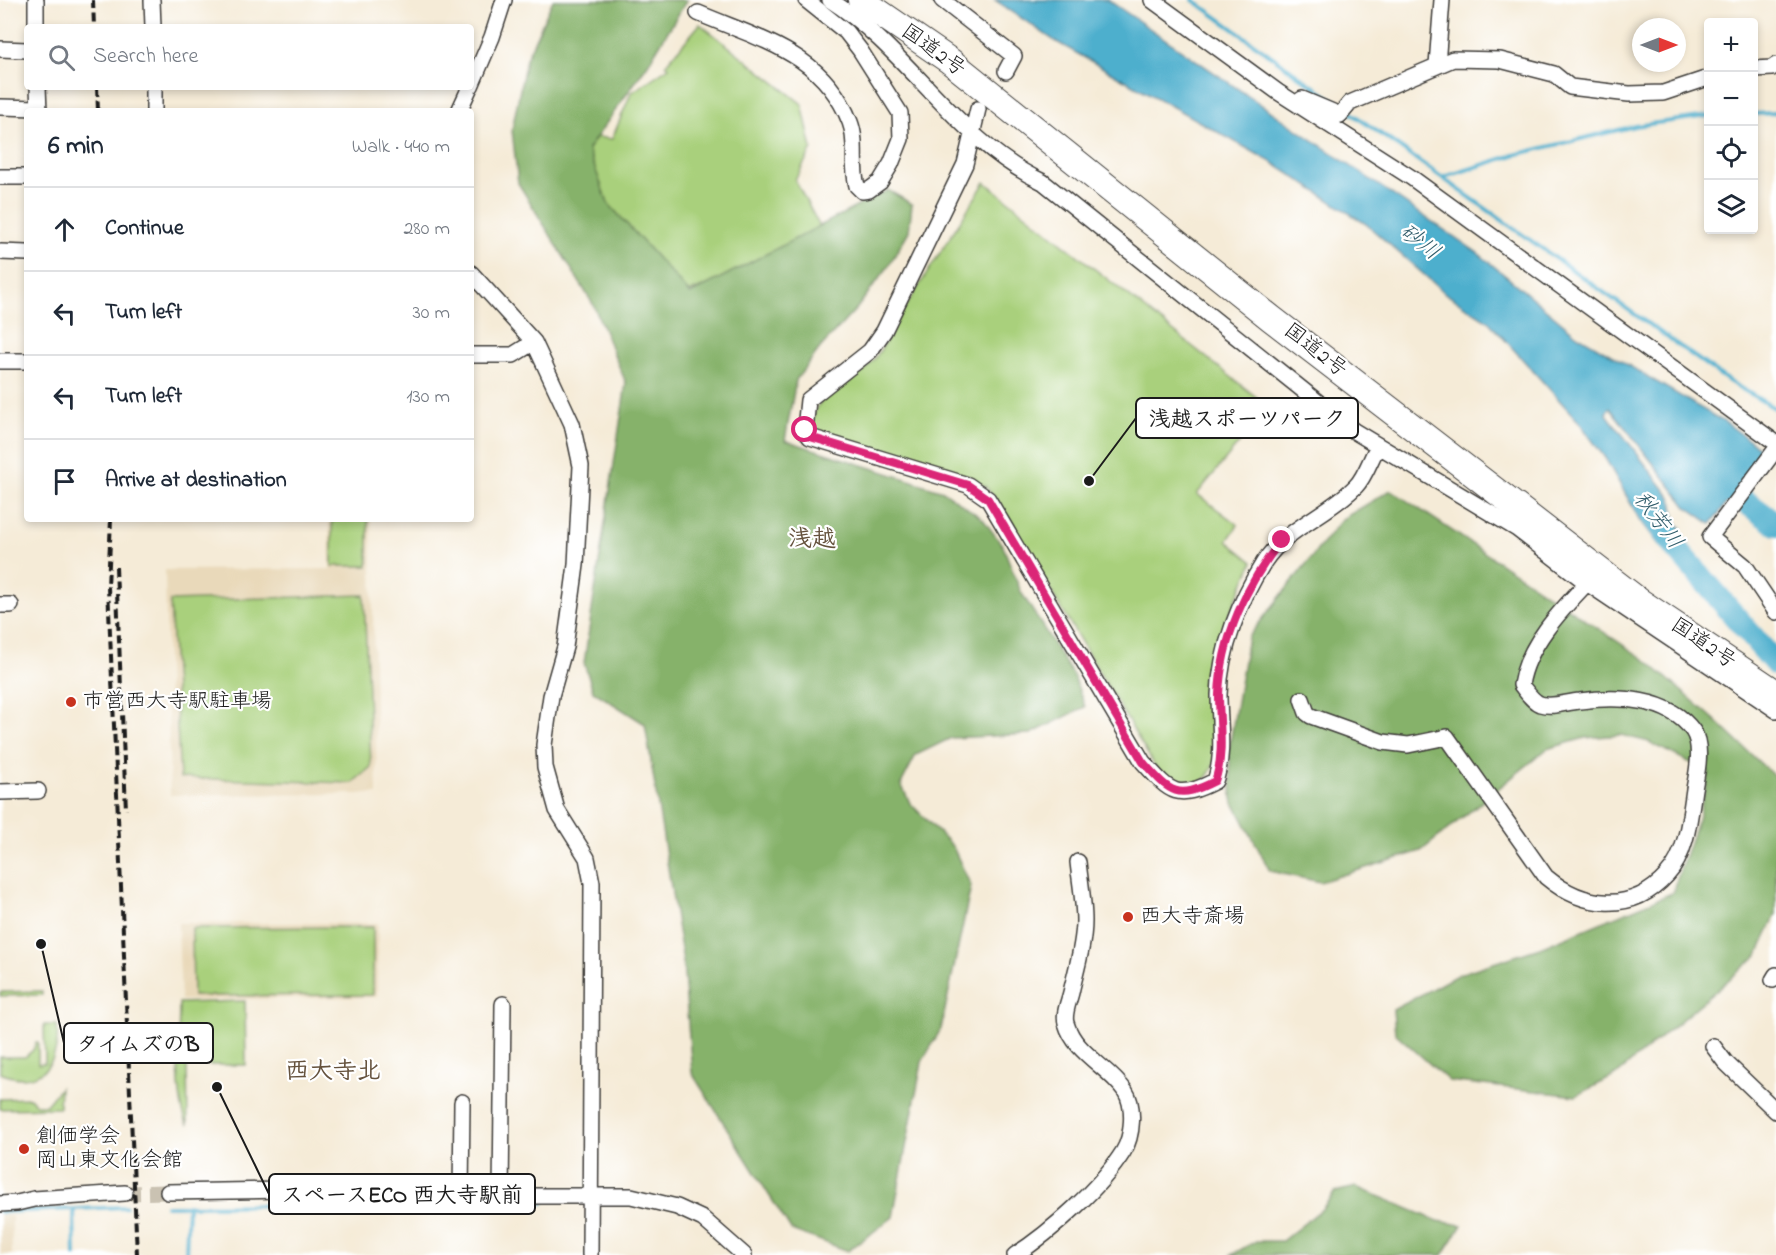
<!DOCTYPE html>
<html lang="en">
<head>
<meta charset="utf-8">
<style>
  :root { --surface:#fff; --page:#f6f6f7; --text:#1f2937; --muted:#747a83; --line:#e0e1e3 }
  body { margin:0; font-family:"Indie Flower","Klee One",sans-serif; background:var(--page); color:var(--text) }
  .controls { position:absolute; right:18px; top:18px; display:grid; overflow:hidden; border-radius:6px; box-shadow:0 3px 9px #0003 }
  .controls button { width:54px; height:54px; display:grid; place-items:center; padding:0; border:0; border-bottom:2px solid var(--line); background:var(--surface); color:var(--text); font:30px sans-serif }
  .compass { position:absolute; left:1632px; top:18px; width:54px; height:54px; border-radius:50%; background:var(--surface); box-shadow:0 3px 9px #0003; rotate:90deg }
  .stop { position:absolute; width:18px; height:18px; margin:-14px; border:4px solid #db2777; border-radius:50%; background:#fff }
  .stop.end { background:#db2777; border-color:#fff; box-shadow:0 2px 6px #0008 }
  .list { margin:0; padding:0; list-style:none }
  h2 { display:flex; justify-content:space-between; align-items:center; height:78px; margin:0; padding:0 24px; font-size:26px }
  h2 small { font-size:20px; font-weight:400; color:var(--muted) }
  .list li { display:grid; grid-template-columns:39px 1fr auto; gap:18px; align-items:center; box-sizing:border-box; height:84px; padding:0 24px; border-top:2px solid var(--line) }
  .list b { display:block; font-size:22px; white-space:nowrap }
  .list em { font-size:20px; font-style:normal; color:var(--muted) }
  .icon { flex:none; width:33px; height:33px; fill:none; stroke:currentColor; stroke-width:2; stroke-linecap:round; stroke-linejoin:round }
  .map { position:relative; flex:none; width:1776px; height:1255px; overflow:hidden }
  .search { position:absolute; background:var(--surface); box-shadow:0 3px 9px #0003; left:24px; top:24px; width:450px; height:66px; display:flex; align-items:center; gap:15px; box-sizing:border-box; padding:0 21px; border-radius:6px; color:var(--muted); font-size:22px }
  .panel { position:absolute; background:var(--surface); box-shadow:0 3px 9px #0003; left:24px; top:108px; width:450px; height:414px; border-radius:6px }
  .map>svg:first-child { display:block }
  .built { fill:#e9d9ba }
  .green { fill:#a9d07b; stroke:#62764c; stroke-width:1.5 }
  .forest { fill:#86b26b; stroke:#516744; stroke-width:1.5 }
  .water { fill:#4eafcd; stroke:#356674; stroke-width:1.5 }
  .lines { fill:none; stroke-linecap:round; stroke-linejoin:round }
  .stream { stroke:#4eafcd; stroke-width:4 }
  .river { stroke:#4eafcd; stroke-width:24 }
  .minor-tunnel { stroke:#cac2b2; stroke-width:15; stroke-dasharray:15 8; stroke-linecap:butt }
  .minor-casing { stroke:#3d3b38; stroke-width:18 }
  .trunk-casing { stroke:#3d3b38; stroke-width:28 }
  .minor { stroke:#fff; stroke-width:15 }
  .trunk { stroke:#fff; stroke-width:26 }
  .rail { stroke:#1c1c1c; stroke-width:4; stroke-dasharray:9 4.5; stroke-linecap:butt }
  .route { stroke:#db2777; stroke-width:8 }
  .poi-dot { fill:#c8321e; stroke:#fff; stroke-width:2 }
  .labels { text-anchor:middle; dominant-baseline:central; stroke-width:4.5; stroke-linejoin:round; paint-order:stroke }
  .street-label { font-size:21px; fill:#1c1c1c; stroke:#fff }
  .poi-label { font-size:21px; fill:#1c1c1c; stroke:#fff; text-anchor:start }
  .water-label { font-size:22px; font-style:italic; fill:#325e6c; stroke:#fff }
  .quarter-label { font-size:24px; font-weight:bold; fill:#65523d; stroke:#fff }
  .leader { fill:none; stroke:#1c1c1c; stroke-width:2 }
  .callout-dot { fill:#1c1c1c; stroke:#fff; stroke-width:2 }
  .callout { fill:#fff; stroke:#1c1c1c; stroke-width:2 }
  .callout-label { font-size:22px; text-anchor:middle; font-weight:bold; fill:#1c1c1c }
</style>
</head>
<body>
<div class="map">
<svg width="1776" height="1255" viewBox="0 0 1776 1255">
  <rect width="100%" height="100%" fill="#fff"/>
  <filter id="ink" filterUnits="userSpaceOnUse"><feTurbulence type="fractalNoise" baseFrequency=".0167" numOctaves="2"/><feDisplacementMap in="SourceGraphic" scale="12" xChannelSelector="R" yChannelSelector="G"/><feConvolveMatrix kernelMatrix="1 2 1 2 8 2 1 2 1" color-interpolation-filters="sRGB"/></filter>
  <filter id="wash" filterUnits="userSpaceOnUse"><feTurbulence type="fractalNoise" baseFrequency=".008" numOctaves="4" result="noise"/><feDisplacementMap in="SourceGraphic" scale="24" xChannelSelector="R" yChannelSelector="G"/><feGaussianBlur stdDeviation="1.35" result="paint"/><feColorMatrix in="noise" values="0 0 0 0 0 0 0 0 0 0 0 0 0 0 0 0 0 1.4 0 .05"/><feComposite in="paint" operator="in"/></filter>
  <g filter="url(#wash)">
    <rect width="100%" height="100%" fill="#f5ebd7"/>
    <path class="built" d="M329 519H371L377 794 170 795 165 570 330 569Z
      M178 923H378L377 997 181 1000Z
      M0 1215H12V1255H0Z"/>
    <path class="green" d="M700 24 802 104 812 149 795 180 819 225 814 239 784 256 666 301 555 134 568 133 612 139 631 93 669 67 666 64Z
      M985 182 1269 407 1197 494 1238 525 1227 541 1253 562C1237 598 1219 632 1214 671 1210 693 1220 746 1214 763 1203 794 1180 788 1159 773L998 502 985 486 816 435C800 398 847 389 867 368 879 355 887 340 894 325Z
      M332 519H368V566H332Z
      M364 595 371 767 352 783 180 778 170 601Z
      M373 927V995L193 996 192 928Z
      M42 991V995L0 996V992Z
      M245 1001 246 1065H187L188 1125C174 1099 179 1034 179 1003Z
      M44 1025H57C60 1063 41 1089 0 1073V1057H25L33 1050 36 1042H38V1064L45 1063Z
      M60 1088 59 1108 0 1109V1099L30 1098 37 1105H46Z"/>
    <path class="forest" d="M553 0H687L648 64 588 149 608 203 690 294 888 190 912 204 909 231 888 267 857 308 820 348 796 380 785 440 943 491 983 519 1003 546 1021 592 1074 677 1085 707 1031 734 951 738 916 755 901 784 910 803 953 847 971 886 941 1029 922 1062 893 1217 848 1251 791 1230 692 1073 683 962 645 724 593 691 584 663 626 383 593 304 518 183 512 130 526 59Z
      M1391 490 1647 661 1714 719 1776 778V914L1758 955 1616 1075 1576 1096 1449 1081 1395 1033 1393 1010 1459 974 1540 948 1672 893 1698 819 1709 772 1649 742 1621 735 1585 738 1547 749 1421 851 1320 882 1270 871 1232 799 1229 749 1248 637 1342 519Z
      M1356 1187 1438 1221 1462 1225 1443 1255H1231L1256 1241H1282L1322 1209 1335 1192Z"/>
    <path class="water" d="M995 0H1108L1478 253 1577 335 1728 424 1765 452 1711 524 1687 507 1610 408 1606 413 1672 499 1676 523 1682 528 1660 546 1639 518 1605 458 1579 422 1488 321 1446 294 1366 224 1273 163 1055 41Z"/>
    <g class="lines">
      <path class="stream" d="M1193 0 1341 106
        M1347 110 1730 382 1776 409
        M1754 114 1776 113
        M1444 177 1514 155 1635 126 1708 116
        M1772 521 1776 515
        M166 1206 543 1203
        M74 1210 75 1255
        M0 1212 126 1207
        M186 1255 188 1205"/>
      <path class="river" d="M1720 483 1776 524
        M1651 514 1671 542 1776 664"/>
    </g>
  </g>
  <g filter="url(#ink)">
    <g class="lines">
      <path class="minor-tunnel" d="M125 1193 168 1192"/>
      <g class="minor-casing">
        <path id="minor" d="M36 0V27
          M152 0 153 27
          M830 0C909 50 957 142 1043 182L1354 431 1517 529 1587 583 1776 710
          M942 0 1014 56 1006 71
          M1152 0 1278 92 1412 178 1776 443
          M698 13C761 40 823 53 850 122 858 142 851 166 857 186L862 191 869 190 880 182 891 164 901 139 900 113 860 50 846 32 806 0
          M0 49 27 50
          M1437 65 1442 0
          M1754 69 1772 68 1776 65
          M471 86 492 37 504 0
          M38 87 39 111
          M1302 99 1340 115 1350 103 1453 59 1500 60 1554 74 1570 87 1629 94 1663 93 1708 78
          M0 107 38 108
          M978 109 965 164 884 331 870 351 808 400 805 430 810 437 968 485 988 499 1143 762C1170 792 1176 801 1215 781 1225 753 1219 724 1219 695 1220 649 1240 600 1264 562 1287 527 1328 515 1356 486 1365 477 1371 458 1378 446
          M154 111V87
          M459 111 470 87
          M0 177H27
          M0 252 27 253
          M471 273 534 342 572 424 581 466 576 565 565 647 551 696 544 745 545 767 557 810 587 858 592 883 590 1255
          M471 355H513L534 342
          M0 361H27
          M1776 449 1710 537 1745 566 1776 612
          M0 605H11
          M1302 699 1307 713 1311 716 1383 742 1408 745 1447 737 1546 877C1583 908 1632 914 1667 875 1687 854 1690 816 1694 789 1697 773 1703 746 1693 731 1669 697 1617 696 1580 701 1566 702 1553 708 1540 704 1532 701 1526 691 1521 685 1527 646 1560 611 1587 583
          M0 792 38 791
          M1773 980 1776 975
          M1713 1046 1725 1062 1776 1111
          M168 1192 285 1190 378 1196H631L677 1207 703 1219 744 1255
          M461 1196 462 1102
          M501 1196 503 1004
          M0 1204 17 1203 34 1199 125 1193
          M1015 1255C1050 1233 1101 1187 1123 1152 1133 1136 1135 1106 1125 1091 1108 1066 1075 1054 1066 1023 1063 1012 1070 1000 1072 988 1077 967 1084 943 1084 921 1084 902 1080 881 1078 862"/>
      </g>
      <g class="trunk-casing">
        <path id="trunk" d="M861 0 950 61 1272 319 1639 601 1776 693"/>
      </g>
      <use href="#minor" class="minor"/>
      <use href="#trunk" class="trunk"/>
      <path class="rail" d="M93 0 94 27
        M97 87 98 111
        M111 519 108 587 137 1255
        M116 567 126 810"/>
    </g>
  </g>
  <g class="lines" filter="url(#ink)">
    <path class="route" d="M805 430 810 437 968 485 988 499 1143 762C1170 792 1176 801 1215 781 1225 753 1219 724 1219 695 1221 639 1247 582 1282 540"/>
  </g>
  <g class="poi-dot">
    <circle cx="71" cy="702" r="6"/>
    <circle cx="1128" cy="917" r="6"/>
    <circle cx="24" cy="1149" r="6"/>
  </g>
  <g class="labels">
    <g class="street-label">
      <text transform="translate(933 51) rotate(36)">国道2号</text>
      <text transform="translate(1315 351) rotate(38)">国道2号</text>
      <text transform="translate(1703 644) rotate(34)">国道2号</text>
    </g>
    <g class="poi-label">
      <text x="83" y="702">市営西大寺駅駐車場</text>
      <text x="1140" y="917">西大寺斎場</text>
      <text x="36" y="1137">創価学会<tspan x="36" dy="24">岡山東文化会館</tspan></text>
    </g>
    <g class="water-label">
      <text transform="translate(1419 243) rotate(38)">砂川</text>
      <text transform="translate(1657 521) rotate(53)">秋芳川</text>
    </g>
    <g class="quarter-label">
      <text x="812" y="540">浅越</text>
      <text x="333" y="1072">西大寺北</text>
    </g>
  </g>
  <path class="leader" d="M1089 481L1136 418M41 944L64 1043M217 1087L269 1194"/>
  <g class="callout-dot">
    <circle cx="1089" cy="481" r="6"/>
    <circle cx="41" cy="944" r="6"/>
    <circle cx="217" cy="1087" r="6"/>
  </g>
  <g class="callout">
    <rect x="1136" y="398" width="222" height="40" rx="6"/>
    <rect x="64" y="1023" width="149" height="40" rx="6"/>
    <rect x="269" y="1174" width="266" height="40" rx="6"/>
  </g>
  <g class="callout-label">
    <text x="1247" y="426">浅越スポーツパーク</text>
    <text x="138" y="1051">タイムズのB</text>
    <text x="402" y="1202">スペースECO 西大寺駅前</text>
  </g>
</svg>
<div class="controls">
<button>+</button>
<button>−</button>
<button><svg class="icon" aria-label="locate" viewBox="0 0 24 24"><circle cx="12" cy="12" r="6"/><path d="M12 2v4M12 18v4M2 12h4M18 12h4"/></svg></button>
<button><svg class="icon" aria-label="layers" viewBox="0 0 24 24"><path d="M12 4l9 5-9 5-9-5zM3 14l9 5 9-5"/></svg></button>
</div>
<svg class="compass" viewBox="-18 -18 36 36"><path d="M0-13l5 13h-10z" fill="#e53935"/><path d="M0 13l5-13h-10z" fill="#747a83"/></svg>
<div class="stop" style="left:805px;top:430px"></div>
<div class="stop end" style="left:1282px;top:540px"></div>
<div class="search"><svg class="icon" aria-label="search" viewBox="0 0 24 24"><circle cx="10" cy="10" r="6"/><path d="M15 15l6 6"/></svg>Search here</div>
<section class="panel">
<h2>6 min<small>Walk · 440 m</small></h2>
<ul class="list">
<li><svg class="icon" aria-label="ahead" viewBox="0 0 24 24"><path d="M12 20V5M6 11l6-6 6 6"/></svg><div><b>Continue</b></div><em>280 m</em></li>
<li><svg class="icon" aria-label="left" viewBox="0 0 24 24"><path d="M17 20v-9H6M10 6l-5 5 5 5"/></svg><div><b>Turn left</b></div><em>30 m</em></li>
<li><svg class="icon" aria-label="left" viewBox="0 0 24 24"><path d="M17 20v-9H6M10 6l-5 5 5 5"/></svg><div><b>Turn left</b></div><em>130 m</em></li>
<li><svg class="icon" aria-label="arrive" viewBox="0 0 24 24"><path d="M6 21V4h12l-3 4 3 4H6"/></svg><div><b>Arrive at destination</b></div></li>
</ul>
</section>
</div>
</body>
</html>
